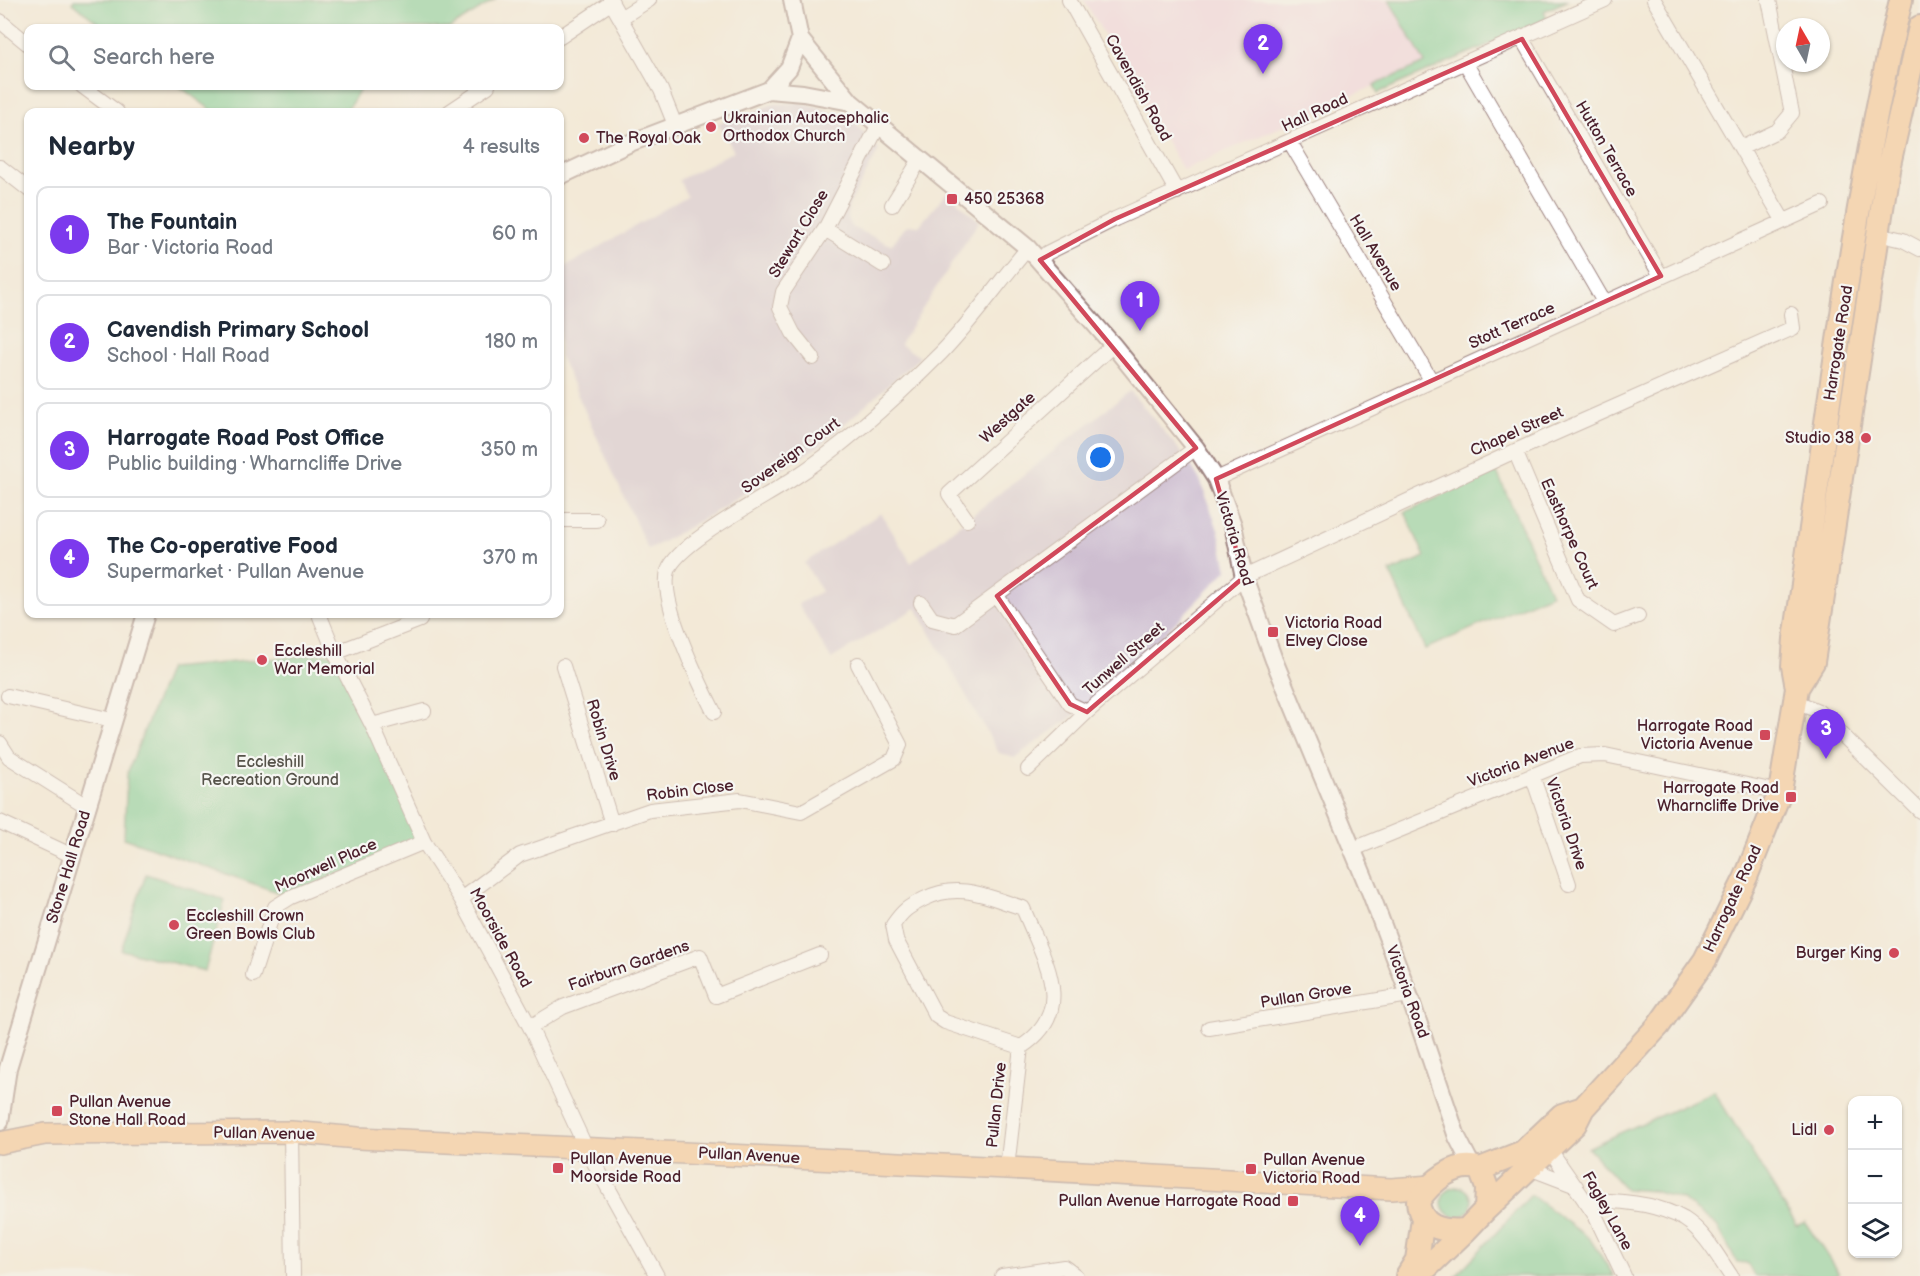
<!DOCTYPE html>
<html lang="en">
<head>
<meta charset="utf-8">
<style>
  :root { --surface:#fff; --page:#f2f2f3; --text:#1f2937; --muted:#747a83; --line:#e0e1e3; --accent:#7c3aed }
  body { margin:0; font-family:"Balsamiq Sans",sans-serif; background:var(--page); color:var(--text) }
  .controls { position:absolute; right:18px; bottom:18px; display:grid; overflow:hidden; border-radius:12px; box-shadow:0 2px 4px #0004 }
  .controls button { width:54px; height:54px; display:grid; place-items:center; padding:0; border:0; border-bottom:2px solid var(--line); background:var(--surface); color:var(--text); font:30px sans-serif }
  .compass { position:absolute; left:1776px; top:18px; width:54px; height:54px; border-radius:50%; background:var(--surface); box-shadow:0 2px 4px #0004; rotate:351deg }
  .you { position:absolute; left:1101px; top:458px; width:21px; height:21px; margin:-15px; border:4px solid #fff; border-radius:50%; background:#1a73e8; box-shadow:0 0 0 9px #1a73e833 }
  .badge { display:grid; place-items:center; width:39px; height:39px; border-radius:50%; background:var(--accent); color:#fff; font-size:20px; font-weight:700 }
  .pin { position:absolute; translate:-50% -50px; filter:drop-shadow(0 2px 3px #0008) }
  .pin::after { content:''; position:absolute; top:32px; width:21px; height:18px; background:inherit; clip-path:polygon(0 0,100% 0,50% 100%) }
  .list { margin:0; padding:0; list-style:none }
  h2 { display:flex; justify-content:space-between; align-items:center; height:78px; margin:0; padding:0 24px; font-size:26px }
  h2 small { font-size:20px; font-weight:400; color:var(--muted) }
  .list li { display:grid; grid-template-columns:39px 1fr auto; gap:18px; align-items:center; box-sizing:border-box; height:96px; margin:0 12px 12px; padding:0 12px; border:2px solid var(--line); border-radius:12px }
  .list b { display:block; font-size:22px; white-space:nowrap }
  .list p { margin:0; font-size:20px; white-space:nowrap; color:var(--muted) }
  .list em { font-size:20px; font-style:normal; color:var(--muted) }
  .icon { flex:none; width:33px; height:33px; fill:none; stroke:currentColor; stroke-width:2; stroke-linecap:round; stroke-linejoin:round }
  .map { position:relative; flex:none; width:1920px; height:1276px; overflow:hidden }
  .search { position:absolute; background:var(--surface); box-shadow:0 2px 4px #0004; left:24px; top:24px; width:540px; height:66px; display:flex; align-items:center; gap:15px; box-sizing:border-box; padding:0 21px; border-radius:12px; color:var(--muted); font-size:22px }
  .panel { position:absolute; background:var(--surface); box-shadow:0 2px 4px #0004; left:24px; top:108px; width:540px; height:510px; border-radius:12px }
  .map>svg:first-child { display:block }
  .built { fill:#f1d0e2 }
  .industrial { fill:#cebed0 }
  .green { fill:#72cb91; stroke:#5e755e; stroke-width:1.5 }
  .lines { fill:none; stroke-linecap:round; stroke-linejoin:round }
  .minor-casing { stroke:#9e8481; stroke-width:16 }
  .tertiary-casing { stroke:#9e8481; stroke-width:20 }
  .primary-casing { stroke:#9e8481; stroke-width:24 }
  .trunk-casing { stroke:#9e8481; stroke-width:26 }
  .minor { stroke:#fff; stroke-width:14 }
  .tertiary { stroke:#fff; stroke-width:16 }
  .primary { stroke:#f7be87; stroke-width:21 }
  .trunk { stroke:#f7be87; stroke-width:22 }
  .marked { fill:none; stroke:#d1495b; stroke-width:4.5; stroke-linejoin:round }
  .poi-dot { fill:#d1495b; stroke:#f6f6f2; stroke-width:2 }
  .labels { text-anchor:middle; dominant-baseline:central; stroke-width:4.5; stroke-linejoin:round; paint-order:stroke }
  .street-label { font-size:16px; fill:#4a1f2b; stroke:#f6f6f2 }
  .poi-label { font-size:16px; fill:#4a1f2b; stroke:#f6f6f2; text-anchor:start }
  .park-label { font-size:16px; fill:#56534a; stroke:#f6f6f2 }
</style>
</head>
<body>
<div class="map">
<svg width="1920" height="1276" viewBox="0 0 1920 1276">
  <rect width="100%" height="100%" fill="#f6f6f2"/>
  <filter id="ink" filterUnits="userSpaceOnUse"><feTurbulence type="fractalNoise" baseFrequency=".0167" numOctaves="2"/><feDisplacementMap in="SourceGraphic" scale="12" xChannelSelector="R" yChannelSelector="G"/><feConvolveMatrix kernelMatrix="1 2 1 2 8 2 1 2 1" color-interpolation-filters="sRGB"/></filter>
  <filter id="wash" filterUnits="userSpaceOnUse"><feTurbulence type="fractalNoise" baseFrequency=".008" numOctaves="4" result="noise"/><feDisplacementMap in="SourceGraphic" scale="24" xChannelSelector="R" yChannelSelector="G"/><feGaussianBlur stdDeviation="1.35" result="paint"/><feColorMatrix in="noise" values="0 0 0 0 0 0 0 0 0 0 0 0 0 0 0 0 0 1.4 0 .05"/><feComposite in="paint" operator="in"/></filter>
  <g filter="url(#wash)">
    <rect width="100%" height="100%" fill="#f3e9d7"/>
    <path class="built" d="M1084 0H1569L1183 170Z"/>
    <path class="industrial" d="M800 103 819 107 854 122 879 150 849 205 847 216 852 227 891 245 907 225 919 226 947 192 979 221 900 344 920 357 821 445 712 514 648 550 560 356V270L687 196 679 180 734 151 718 123 774 104Z
      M1130 391 1187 459 1201 482 1219 533 1227 570 1141 658 1089 705 1014 758 999 753 916 608 831 659 798 604 822 591 804 563 881 513 911 563Z"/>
    <path class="green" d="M74 0H495L450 28H105L72 3Z
      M1389 0H1569L1544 11 1547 19 1378 93 1374 85 1425 63Z
      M179 86H362L346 112H214Z
      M1497 472 1551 594 1425 649 1390 572 1425 557 1405 512Z
      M335 653 424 842 291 897 124 838 127 774 169 668Z
      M146 874 225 900 205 971 121 950Z
      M1714 1091 1797 1226 1805 1222 1839 1274 1836 1276H1754L1747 1263 1737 1262 1717 1226 1683 1200 1653 1191 1625 1189 1588 1148C1629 1127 1673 1112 1714 1091Z
      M1442 1202a15 15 0 1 1 30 0a15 15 0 1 1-30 0Z
      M1531 1195 1590 1239 1614 1276H1456Z"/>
  </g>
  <g filter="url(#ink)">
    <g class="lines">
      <g class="minor-casing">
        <path id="minor" d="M610 0 661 90 675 125
          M1069 0 1177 192
          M1654 0 1783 220
          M622 17 649 0
          M0 21 28 44
          M560 37 612 2
          M1522 39 1661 276
          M1466 64 1604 302
          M82 86 117 112
          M449 112 488 86
          M1290 142 1431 380
          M1741 148 1777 131 1792 113 1769 0
          M0 167 28 189
          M892 205 921 158
          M825 229 883 265
          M1878 234 1903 240 1920 249
          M1040 260 1047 253 1115 219 1605 0
          M813 358 793 333 780 307 783 292 825 229 878 126
          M1515 451 1578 600 1614 625 1638 616
          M1216 479 1822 204
          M560 520H597
          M967 520 949 494 1113 345
          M997 596 1070 704 1087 712
          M921 603 932 619 955 625 1196 448
          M319 614 335 653 372 725 424 842 461 899 530 1027 586 1148 657 1276
          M335 653 420 620
          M563 666 612 824
          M8 696 112 720
          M1794 701 1818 711 1920 811
          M714 712C700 684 659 601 668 571 677 543 764 498 791 480 841 448 899 395 941 353 972 321 999 282 1028 248
          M372 725 424 711
          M0 743 9 757 88 807
          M1028 769 1087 712 1244 577 1515 451 1793 328 1791 314
          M1532 775 1569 884
          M0 822 73 856
          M1351 850 1580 756 1605 755 1780 792
          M461 899 520 855 650 810 740 800 801 812 894 759 900 745 858 664
          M253 975 275 907 291 897 424 842
          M530 1027 563 1007 700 956 716 996 820 955
          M1209 1028 1409 995
          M291 1132 293 1276
          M1543 1147 1550 1150 1595 1215 1624 1276
          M1007 1168 1021 1047C1079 1010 1043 958 1023 908 988 897 959 881 924 899 908 907 903 910 893 925L896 940 936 1016 945 1022 1021 1047
          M1529 1168 1576 1186
          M1585 1201C1617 1200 1656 1203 1684 1219 1705 1232 1718 1257 1731 1276
          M1002 1276 1064 1267 1076 1276"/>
      </g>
      <g class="tertiary-casing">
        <path id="tertiary" d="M792 0 800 39 851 102 1028 248 1113 345 1196 448 1216 479 1233 525 1244 577 1274 660 1371 894 1409 995 1457 1137 1472 1166
          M769 90 803 93 851 102
          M560 176 630 143 769 90 789 68 800 39
          M0 1122 8 1068 146 614"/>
      </g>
      <g class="primary-casing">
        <path id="primary" d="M0 1143 45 1134 291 1132 358 1138 1007 1168 1391 1189 1431 1186"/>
      </g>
      <g class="trunk-casing">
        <path id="trunk" d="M1797 688 1813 662 1888 169 1920 27
          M1480 1169 1487 1188 1486 1209 1466 1230C1443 1232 1420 1228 1418 1201 1431 1182 1456 1160 1480 1169L1523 1152 1562 1115 1583 1108
          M1486 1209 1575 1124 1583 1108 1659 1025 1705 960 1746 877 1780 792 1797 688 1793 666 1795 639C1827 426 1851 210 1901 0
          M1407 1276 1417 1260 1423 1219
          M1418 1276 1466 1230"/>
      </g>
      <use href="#minor" class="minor"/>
      <use href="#tertiary" class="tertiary"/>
      <use href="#primary" class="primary"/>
      <use href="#trunk" class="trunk"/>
    </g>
  </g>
  <path d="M0 0H1920V1276H0ZM1522 39 1661 276 1216 479 1244 577 1087 712 1070 704 997 596 1196 448 1040 260 1115 219Z" fill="#f3e9d7" fill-opacity=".55" fill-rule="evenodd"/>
  <path class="marked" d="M1522 39 1661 276 1216 479 1244 577 1087 712 1070 704 997 596 1196 448 1040 260 1115 219Z"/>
  <g class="poi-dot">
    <circle cx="711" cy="127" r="6"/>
    <circle cx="584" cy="138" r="6"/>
    <rect x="946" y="193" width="12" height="12" rx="3"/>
    <circle cx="1866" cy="438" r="6"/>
    <rect x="1267" y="626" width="12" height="12" rx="3"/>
    <circle cx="262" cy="660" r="6"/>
    <rect x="1759" y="729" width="12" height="12" rx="3"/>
    <rect x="1785" y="791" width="12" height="12" rx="3"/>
    <circle cx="174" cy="925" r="6"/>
    <circle cx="1894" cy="953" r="6"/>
    <rect x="51" y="1105" width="12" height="12" rx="3"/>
    <circle cx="1829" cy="1130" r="6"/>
    <rect x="552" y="1162" width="12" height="12" rx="3"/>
    <rect x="1245" y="1163" width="12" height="12" rx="3"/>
    <rect x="1287" y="1195" width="12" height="12" rx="3"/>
  </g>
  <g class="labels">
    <g class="street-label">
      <text transform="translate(1138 88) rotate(61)">Cavendish Road</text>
      <text transform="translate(1315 113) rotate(-25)">Hall Road</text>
      <text transform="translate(1606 149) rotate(60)">Hutton Terrace</text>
      <text transform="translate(799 234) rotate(-59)">Stewart Close</text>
      <text transform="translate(1375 253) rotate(59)">Hall Avenue</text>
      <text transform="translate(1512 326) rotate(-24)">Stott Terrace</text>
      <text transform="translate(1839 343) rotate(-81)">Harrogate Road</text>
      <text transform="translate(1008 418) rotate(-42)">Westgate</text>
      <text transform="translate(1517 432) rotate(-24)">Chapel Street</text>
      <text transform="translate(791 456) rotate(-36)">Sovereign Court</text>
      <text transform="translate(1569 534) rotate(66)">Easthorpe Court</text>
      <text transform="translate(1234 539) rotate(73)">Victoria Road</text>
      <text transform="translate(1124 659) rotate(-41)">Tunwell Street</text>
      <text transform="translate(603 740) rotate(73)">Robin Drive</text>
      <text transform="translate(1521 763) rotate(-21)">Victoria Avenue</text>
      <text transform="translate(690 791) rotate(-7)">Robin Close</text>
      <text transform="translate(1566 824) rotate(71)">Victoria Drive</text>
      <text transform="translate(326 866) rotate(-24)">Moorwell Place</text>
      <text transform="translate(69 867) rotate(-73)">Stone Hall Road</text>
      <text transform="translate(1733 899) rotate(-65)">Harrogate Road</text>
      <text transform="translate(500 938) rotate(61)">Moorside Road</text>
      <text transform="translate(629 966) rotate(-19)">Fairburn Gardens</text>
      <text transform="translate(1407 992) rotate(70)">Victoria Road</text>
      <text transform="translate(1306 996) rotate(-9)">Pullan Grove</text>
      <text transform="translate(997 1105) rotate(-84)">Pullan Drive</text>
      <text transform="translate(264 1134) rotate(1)">Pullan Avenue</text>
      <text transform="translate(749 1156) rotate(3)">Pullan Avenue</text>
      <text transform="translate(1607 1211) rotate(61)">Fagley Lane</text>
    </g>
    <g class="poi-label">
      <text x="723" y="118">Ukrainian Autocephalic<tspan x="723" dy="18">Orthodox Church</tspan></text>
      <text x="596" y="138">The Royal Oak</text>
      <text x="964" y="199">450 25368</text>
      <text x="1854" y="438" text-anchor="end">Studio 38</text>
      <text x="1285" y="623">Victoria Road<tspan x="1285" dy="18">Elvey Close</tspan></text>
      <text x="274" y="651">Eccleshill<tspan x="274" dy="18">War Memorial</tspan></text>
      <text x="1753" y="726" text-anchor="end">Harrogate Road<tspan x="1753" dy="18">Victoria Avenue</tspan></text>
      <text x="1779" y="788" text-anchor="end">Harrogate Road<tspan x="1779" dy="18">Wharncliffe Drive</tspan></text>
      <text x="186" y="916">Eccleshill Crown<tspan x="186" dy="18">Green Bowls Club</tspan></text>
      <text x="1882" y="953" text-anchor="end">Burger King</text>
      <text x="69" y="1102">Pullan Avenue<tspan x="69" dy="18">Stone Hall Road</tspan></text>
      <text x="1817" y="1130" text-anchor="end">Lidl</text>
      <text x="570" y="1159">Pullan Avenue<tspan x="570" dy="18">Moorside Road</tspan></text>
      <text x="1263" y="1160">Pullan Avenue<tspan x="1263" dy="18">Victoria Road</tspan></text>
      <text x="1281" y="1201" text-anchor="end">Pullan Avenue Harrogate Road</text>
    </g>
    <g class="park-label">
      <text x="270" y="762">Eccleshill<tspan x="270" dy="18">Recreation Ground</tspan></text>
    </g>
  </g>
</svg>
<div class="controls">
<button>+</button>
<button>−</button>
<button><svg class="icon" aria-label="layers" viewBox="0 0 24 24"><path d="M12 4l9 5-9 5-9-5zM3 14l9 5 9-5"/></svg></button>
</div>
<svg class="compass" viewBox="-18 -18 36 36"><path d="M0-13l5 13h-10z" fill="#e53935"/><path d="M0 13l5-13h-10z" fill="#747a83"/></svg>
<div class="you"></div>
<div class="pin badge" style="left:1140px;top:331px">1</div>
<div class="pin badge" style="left:1263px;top:74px">2</div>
<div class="pin badge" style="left:1826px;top:759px">3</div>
<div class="pin badge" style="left:1360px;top:1246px">4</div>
<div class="search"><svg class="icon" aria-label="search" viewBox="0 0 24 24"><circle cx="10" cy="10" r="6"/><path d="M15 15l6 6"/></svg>Search here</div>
<section class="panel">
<h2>Nearby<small>4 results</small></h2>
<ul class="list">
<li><span class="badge">1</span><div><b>The Fountain</b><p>Bar · Victoria Road</p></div><em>60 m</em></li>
<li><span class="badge">2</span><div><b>Cavendish Primary School</b><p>School · Hall Road</p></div><em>180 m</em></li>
<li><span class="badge">3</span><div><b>Harrogate Road Post Office</b><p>Public building · Wharncliffe Drive</p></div><em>350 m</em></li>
<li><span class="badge">4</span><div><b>The Co-operative Food</b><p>Supermarket · Pullan Avenue</p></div><em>370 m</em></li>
</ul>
</section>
</div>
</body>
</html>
